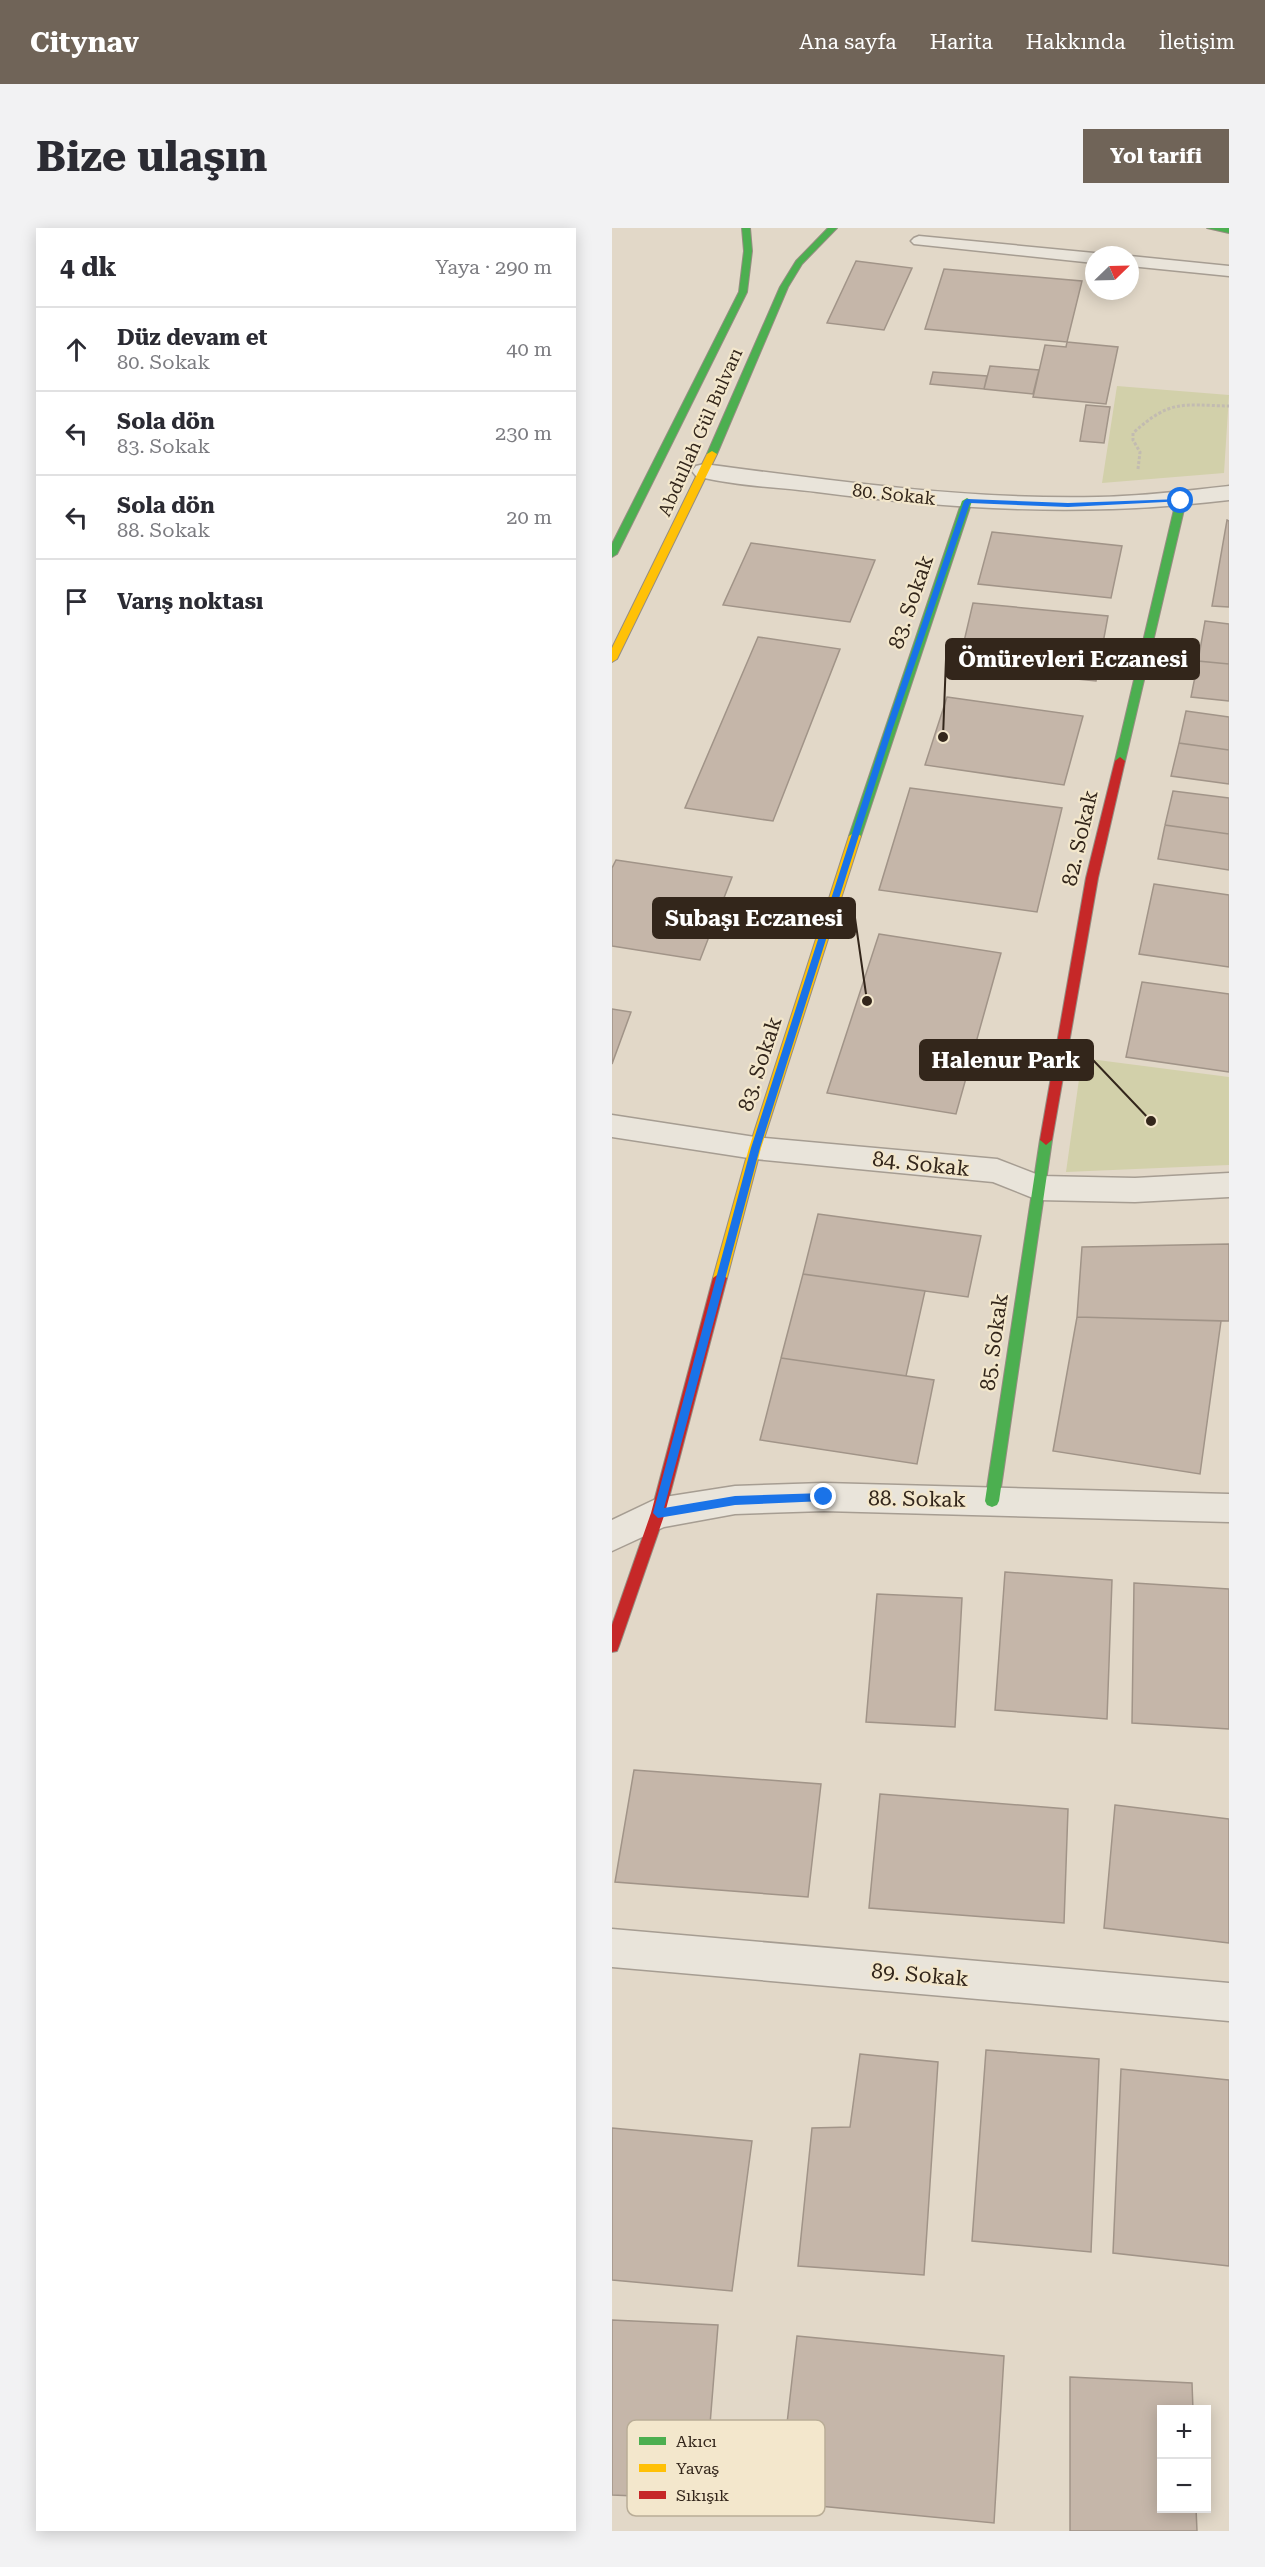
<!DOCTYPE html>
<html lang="tr">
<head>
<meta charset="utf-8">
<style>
  :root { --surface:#fff; --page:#f2f2f3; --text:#2b2b33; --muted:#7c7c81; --line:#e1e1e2; --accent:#706458 }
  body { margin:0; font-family:"Roboto Serif",serif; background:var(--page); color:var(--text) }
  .controls { position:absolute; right:18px; bottom:18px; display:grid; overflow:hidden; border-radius:0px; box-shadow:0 3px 15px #0003 }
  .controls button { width:54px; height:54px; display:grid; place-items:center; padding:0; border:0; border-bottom:2px solid var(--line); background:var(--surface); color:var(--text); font:30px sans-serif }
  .compass { position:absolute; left:473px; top:18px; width:54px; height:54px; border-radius:50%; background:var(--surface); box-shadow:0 3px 15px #0003; rotate:67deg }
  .stop { position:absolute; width:18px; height:18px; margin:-14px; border:4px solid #1a73e8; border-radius:50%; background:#fff }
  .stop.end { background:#1a73e8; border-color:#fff; box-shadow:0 2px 6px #0008 }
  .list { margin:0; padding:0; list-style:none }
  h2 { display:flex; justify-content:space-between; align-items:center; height:78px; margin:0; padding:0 24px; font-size:26px }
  h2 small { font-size:20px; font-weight:400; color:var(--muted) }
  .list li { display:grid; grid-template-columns:39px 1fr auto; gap:18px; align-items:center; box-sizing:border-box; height:84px; padding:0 24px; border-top:2px solid var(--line) }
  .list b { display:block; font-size:22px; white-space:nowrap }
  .list p { margin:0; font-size:20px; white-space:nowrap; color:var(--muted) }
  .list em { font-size:20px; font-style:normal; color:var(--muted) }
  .icon { flex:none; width:33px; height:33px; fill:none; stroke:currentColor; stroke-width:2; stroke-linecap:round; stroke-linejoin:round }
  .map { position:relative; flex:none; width:617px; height:2303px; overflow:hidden; border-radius:0px }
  header { display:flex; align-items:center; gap:36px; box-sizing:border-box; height:84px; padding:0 30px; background:var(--accent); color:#fff }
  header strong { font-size:28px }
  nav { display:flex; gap:33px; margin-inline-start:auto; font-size:21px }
  .intro { display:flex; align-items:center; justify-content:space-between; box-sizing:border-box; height:144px; padding:0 36px }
  h1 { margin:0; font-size:42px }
  .button { padding:15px 27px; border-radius:0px; background:var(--accent); color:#fff; font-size:21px; font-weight:700 }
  main { display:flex; gap:36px; padding:0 36px }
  aside { flex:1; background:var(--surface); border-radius:0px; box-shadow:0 3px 15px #0003 }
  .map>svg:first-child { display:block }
  .green { fill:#d2d0aa }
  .building { fill:#c5b6a9; stroke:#a19488; stroke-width:1.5 }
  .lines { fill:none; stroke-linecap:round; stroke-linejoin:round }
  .lane-casing { stroke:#a69d92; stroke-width:3 }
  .street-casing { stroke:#a69d92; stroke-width:3 }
  .fast-casing { stroke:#968d82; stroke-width:2 }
  .slow-casing { stroke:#968d82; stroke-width:2 }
  .jam-casing { stroke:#968d82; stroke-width:2 }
  .path { stroke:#c2bbb1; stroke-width:3; stroke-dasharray:3 2; stroke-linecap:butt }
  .lane { fill:#e9e4da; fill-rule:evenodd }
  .street { fill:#e9e4da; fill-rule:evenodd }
  .fast { fill:#4caf50; fill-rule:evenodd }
  .slow { fill:#ffc107; fill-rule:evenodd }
  .jam { fill:#c62828; fill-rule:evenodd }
  .route { fill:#1a73e8 }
  .labels { text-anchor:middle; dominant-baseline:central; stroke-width:4.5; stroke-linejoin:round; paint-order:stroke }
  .far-street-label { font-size:18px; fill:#33261b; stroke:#f3e7cc }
  .street-label { font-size:21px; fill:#33261b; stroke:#f3e7cc }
  .key { fill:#f3e7cc; stroke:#b9ad97; stroke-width:1.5 }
  .key-label { font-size:16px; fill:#33261b }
  .leader { fill:none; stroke:#33261b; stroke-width:2 }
  .callout-dot { fill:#33261b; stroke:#f3e7cc; stroke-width:2 }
  .callout { fill:#33261b; stroke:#33261b; stroke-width:2 }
  .callout-label { font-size:22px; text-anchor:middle; font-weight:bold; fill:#fff }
</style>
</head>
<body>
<header>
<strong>Citynav</strong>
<nav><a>Ana sayfa</a><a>Harita</a><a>Hakkında</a><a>İletişim</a></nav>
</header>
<div class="intro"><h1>Bize ulaşın</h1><a class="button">Yol tarifi</a></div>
<main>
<aside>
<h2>4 dk<small>Yaya · 290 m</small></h2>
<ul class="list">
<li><svg class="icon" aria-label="ahead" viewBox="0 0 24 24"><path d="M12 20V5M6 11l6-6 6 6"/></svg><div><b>Düz devam et</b><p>80. Sokak</p></div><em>40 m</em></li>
<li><svg class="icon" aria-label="left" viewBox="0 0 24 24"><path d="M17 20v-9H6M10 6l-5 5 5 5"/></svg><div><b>Sola dön</b><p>83. Sokak</p></div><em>230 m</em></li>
<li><svg class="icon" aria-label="left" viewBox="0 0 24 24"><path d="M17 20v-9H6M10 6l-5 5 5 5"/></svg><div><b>Sola dön</b><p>88. Sokak</p></div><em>20 m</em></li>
<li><svg class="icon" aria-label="arrive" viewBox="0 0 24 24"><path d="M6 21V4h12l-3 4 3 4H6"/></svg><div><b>Varış noktası</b></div></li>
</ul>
</aside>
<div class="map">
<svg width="617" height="2303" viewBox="0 0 617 2303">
  <rect width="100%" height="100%" fill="#e2d8c8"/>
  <path class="green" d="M505 158 617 167 612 245 490 255Z
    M470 830 617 849V937L454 944Z"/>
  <path class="building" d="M244 33 300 40 272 102 215 95Z
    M332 41 470 53 455 114 313 101Z
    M455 114 506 119 494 176 421 169 433 117 454 119Z
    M378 138 427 142 421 166 372 161Z
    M321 144 375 148 372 161 318 156Z
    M474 177 498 179 492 215 468 213Z
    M615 292 617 293V379L600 378Z
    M380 304 510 318 499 370 366 356Z
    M139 315 263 332 238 394 111 377Z
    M361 375 496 388 484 453 346 439Z
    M593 393 617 396V436L586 433Z
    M146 409 228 421 161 593 73 580Z
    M586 433 617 436V473L579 469Z
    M335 469 471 488 452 557 313 537Z
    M574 483 617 489V522L567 515Z
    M567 515 617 522V556L559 548Z
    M298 560 450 580 425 684 267 662Z
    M561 563 617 570V606L553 597Z
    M553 597 617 606V642L546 631Z
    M4 632 120 649 88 732 0 718V640Z
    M542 656 617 667V739L527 726Z
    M267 706 389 725 344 886 215 865Z
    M530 754 617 766V844L514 829Z
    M0 781 19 784 0 836Z
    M206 986 369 1008 356 1069 191 1046Z
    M617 1016V1093L465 1089 470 1019Z
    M191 1046 313 1063 294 1148 169 1130Z
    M465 1089 609 1093 588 1246 441 1223Z
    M169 1130 322 1152 305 1236 148 1212Z
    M393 1344 500 1352 495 1491 383 1482Z
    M522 1355 617 1361V1501L520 1495Z
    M265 1366 350 1370 343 1499 254 1494Z
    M22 1542 209 1556 196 1669 3 1654Z
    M268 1566 456 1581 452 1695 257 1680Z
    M503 1577 617 1591V1715L492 1700Z
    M374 1822 487 1831 479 2024 360 2013Z
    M248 1826 326 1834 312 2047 186 2038 200 1900 238 1899Z
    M509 1841 617 1852V2038L501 2025Z
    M0 1900 140 1913 120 2063 0 2052Z
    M0 2092 106 2097 92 2271 0 2267Z
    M185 2108 392 2128 382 2295 166 2274Z
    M458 2149 580 2155 581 2182H550V2280H584L585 2303H458Z"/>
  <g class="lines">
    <g class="lane-casing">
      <path id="lane" d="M307 8 482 25 488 27H482V35L302 16 299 13 302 10Z
        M518 28 617 38V48L518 38Z"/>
    </g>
    <g class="street-casing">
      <path id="street" d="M92 236C222 253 354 272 486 269 530 268 573 263 617 258V272C477 289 344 282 205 264 165 259 123 258 84 248L80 243 84 238Z
        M0 887 143 909 385 931 429 948 523 950 617 945V969L523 974 426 972 381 954 143 931 0 909Z
        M212 1255 617 1266V1294L212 1283 123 1286 52 1299 0 1323V1292L46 1270 123 1258Z
        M0 1701 617 1755V1793L0 1739Z"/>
    </g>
    <g class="fast-casing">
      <path id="fast" d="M130 0H138L140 23 135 64 5 326 0 329V316L127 64 132 23Z
        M216 0H225L190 36 176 59 105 226 97 228 95 226 168 59 184 33Z
        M595 0H617V5Z
        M355 270 360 273 249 608 247 611H239L237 608 350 273Z
        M569 270 574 273 513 533 508 537 503 533 564 273Z
        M434 907 440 912 387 1273 385 1277 380 1279 375 1277 373 1273 428 912Z"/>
    </g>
    <g class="slow-casing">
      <path id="slow" d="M100 223 105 226 5 431 0 434V420L95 226Z
        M243 604 249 608 149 920 115 1050 108 1055 101 1050 137 920 237 608Z"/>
    </g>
    <g class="jam-casing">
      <path id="jam" d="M508 529 513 533 486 650 440 912 434 917 428 912 474 650 503 533Z
        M108 1045 115 1050 53 1285 7 1418 5 1423 0 1424V1397L39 1285 101 1050Z"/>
    </g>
    <path class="path" d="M526 241 528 224 521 212V205C559 171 569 177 617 178"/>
    <use href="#lane" class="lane"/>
    <use href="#street" class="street"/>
    <use href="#fast" class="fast"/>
    <use href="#slow" class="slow"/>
    <use href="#jam" class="jam"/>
  </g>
  <path class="route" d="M355 271 456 275 569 271 572 273 456 279 358 275 280 503 148 920 52 1280 123 1268 212 1265 217 1269 212 1273 123 1277 46 1290 41 1285 139 920 273 503 352 273Z"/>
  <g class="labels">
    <g class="far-street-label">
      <text transform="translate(88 204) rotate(-66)">Abdullah Gül Bulvarı</text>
      <text transform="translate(282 266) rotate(6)">80. Sokak</text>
    </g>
    <g class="street-label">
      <text transform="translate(299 374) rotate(-71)">83. Sokak</text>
      <text transform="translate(468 610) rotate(-77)">82. Sokak</text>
      <text transform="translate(148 836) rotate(-72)">83. Sokak</text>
      <text transform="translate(309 936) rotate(6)">84. Sokak</text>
      <text transform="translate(382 1114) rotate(-82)">85. Sokak</text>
      <text transform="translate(305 1271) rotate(1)">88. Sokak</text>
      <text transform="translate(308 1747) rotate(5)">89. Sokak</text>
    </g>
  </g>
  <rect x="15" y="2192" width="198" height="96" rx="9" class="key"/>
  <rect x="27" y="2209" width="27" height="8" fill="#4caf50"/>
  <rect x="27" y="2236" width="27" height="8" fill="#ffc107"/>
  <rect x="27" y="2263" width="27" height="8" fill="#c62828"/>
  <g class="key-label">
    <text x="64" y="2219">Akıcı</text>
    <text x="64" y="2246">Yavaş</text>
    <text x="64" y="2273">Sıkışık</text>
  </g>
  <path class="leader" d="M331 509L334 431M255 773L243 690M539 893L481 832"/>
  <g class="callout-dot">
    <circle cx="331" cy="509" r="6"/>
    <circle cx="255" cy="773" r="6"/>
    <circle cx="539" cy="893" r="6"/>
  </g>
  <g class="callout">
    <rect x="334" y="411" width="253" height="40" rx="6"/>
    <rect x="41" y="670" width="202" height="40" rx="6"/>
    <rect x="308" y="812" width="173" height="40" rx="6"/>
  </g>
  <g class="callout-label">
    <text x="461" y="439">Ömürevleri Eczanesi</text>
    <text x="142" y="698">Subaşı Eczanesi</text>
    <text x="394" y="840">Halenur Park</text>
  </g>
</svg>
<div class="controls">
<button>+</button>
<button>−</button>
</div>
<svg class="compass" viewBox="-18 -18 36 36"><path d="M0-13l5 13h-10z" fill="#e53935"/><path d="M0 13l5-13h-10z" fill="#7c7c81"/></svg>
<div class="stop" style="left:569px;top:273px"></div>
<div class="stop end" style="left:212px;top:1269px"></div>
</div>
</main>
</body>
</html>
